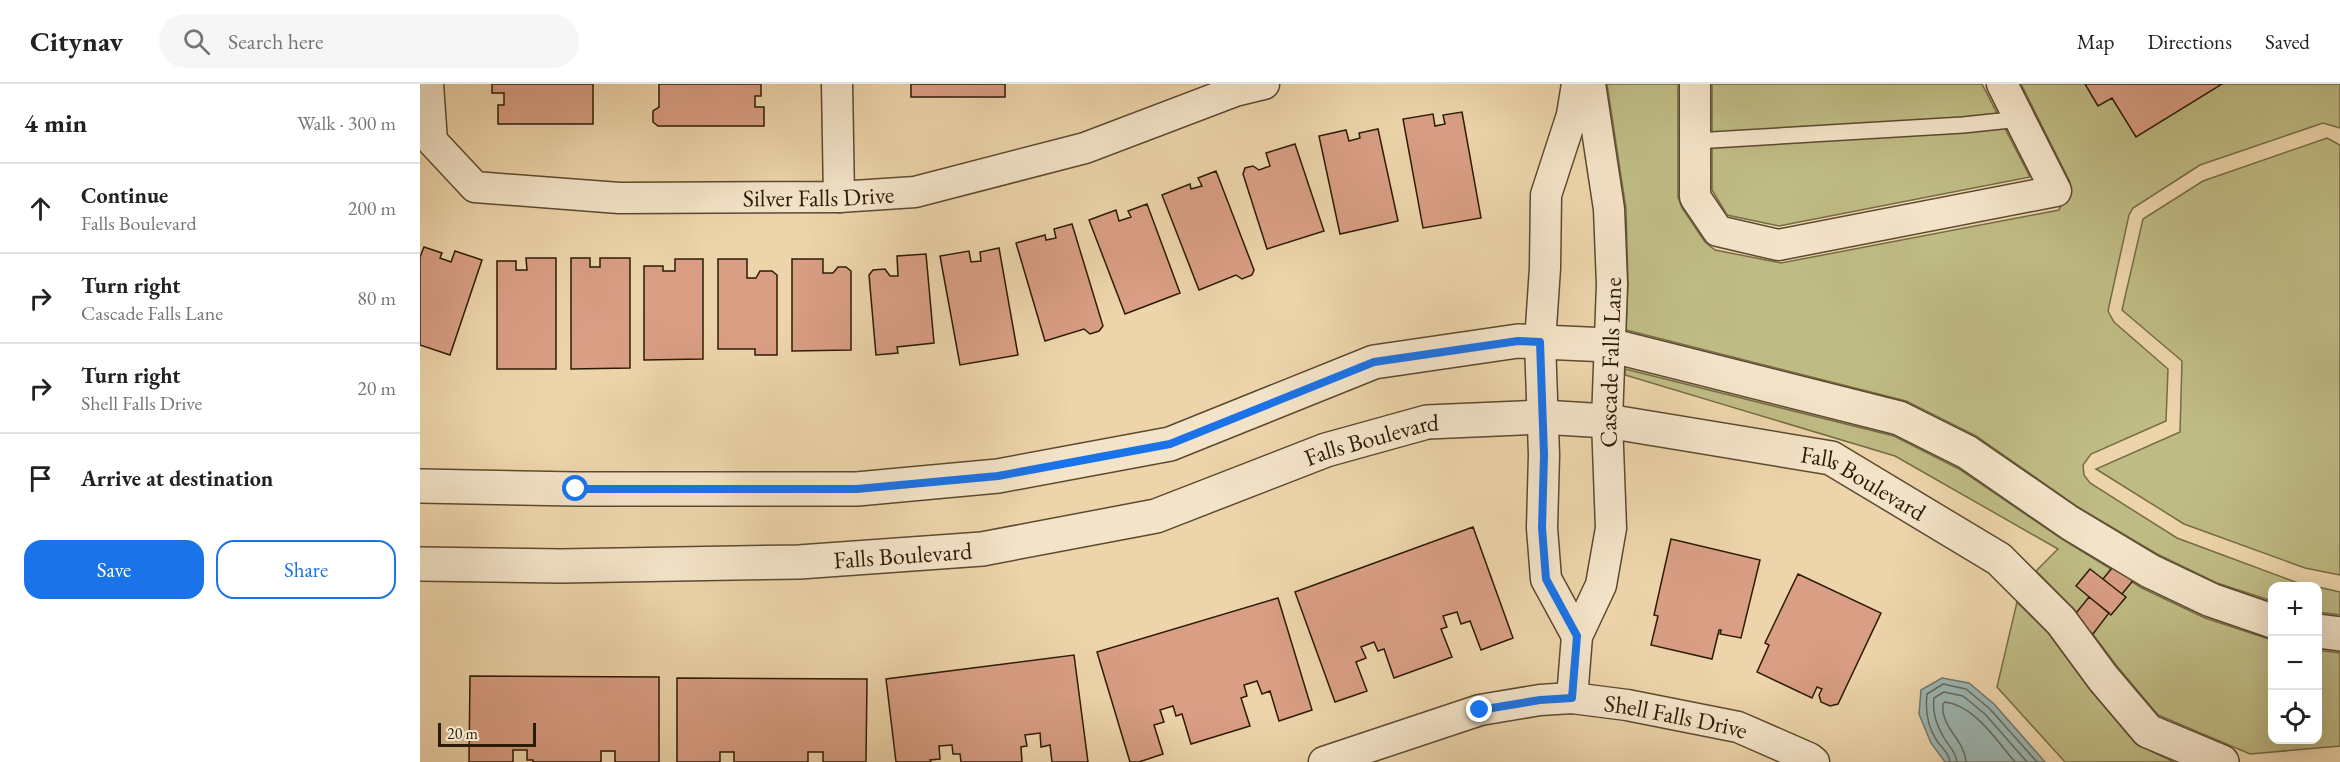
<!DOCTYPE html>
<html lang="en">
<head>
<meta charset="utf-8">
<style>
  :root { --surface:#fff; --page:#f6f6f6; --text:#222; --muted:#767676; --line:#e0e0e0; --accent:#1a73e8 }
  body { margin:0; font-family:"EB Garamond",serif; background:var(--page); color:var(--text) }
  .controls { position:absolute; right:18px; bottom:18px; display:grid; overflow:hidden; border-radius:12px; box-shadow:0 6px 24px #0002 }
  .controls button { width:54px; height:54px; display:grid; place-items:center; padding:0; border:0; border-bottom:2px solid var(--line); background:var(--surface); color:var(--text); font:30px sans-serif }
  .scale { position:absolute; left:18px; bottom:15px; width:98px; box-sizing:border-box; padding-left:6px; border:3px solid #2c1c06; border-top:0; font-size:16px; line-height:21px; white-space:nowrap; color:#2c1c06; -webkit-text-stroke:4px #f3e3c8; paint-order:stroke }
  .stop { position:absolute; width:18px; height:18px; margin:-14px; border:4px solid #1a73e8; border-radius:50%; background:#fff }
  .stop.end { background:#1a73e8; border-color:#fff; box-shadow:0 2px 6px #0008 }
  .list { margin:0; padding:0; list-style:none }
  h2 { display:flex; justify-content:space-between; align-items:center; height:78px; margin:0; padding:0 24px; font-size:26px }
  h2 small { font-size:20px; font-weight:400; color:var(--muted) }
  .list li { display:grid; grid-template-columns:39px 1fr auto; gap:18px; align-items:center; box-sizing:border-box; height:90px; padding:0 24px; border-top:2px solid var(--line) }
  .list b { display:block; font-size:22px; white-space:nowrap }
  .list p { margin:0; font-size:20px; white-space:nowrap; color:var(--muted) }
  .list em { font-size:20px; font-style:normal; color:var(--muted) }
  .actions { display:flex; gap:12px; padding:18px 24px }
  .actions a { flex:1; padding:14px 0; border:2px solid var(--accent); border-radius:18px; text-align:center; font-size:21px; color:var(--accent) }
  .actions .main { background:var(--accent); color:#fff }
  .icon { flex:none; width:33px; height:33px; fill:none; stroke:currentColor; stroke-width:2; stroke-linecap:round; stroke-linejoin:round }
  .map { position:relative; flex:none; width:1920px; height:678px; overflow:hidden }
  header { display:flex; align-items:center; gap:36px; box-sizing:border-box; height:84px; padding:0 30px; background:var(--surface); border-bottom:2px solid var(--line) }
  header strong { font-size:28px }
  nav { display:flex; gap:33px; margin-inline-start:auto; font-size:21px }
  .search { width:420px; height:54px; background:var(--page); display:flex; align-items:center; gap:15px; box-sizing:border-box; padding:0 21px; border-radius:33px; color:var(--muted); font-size:22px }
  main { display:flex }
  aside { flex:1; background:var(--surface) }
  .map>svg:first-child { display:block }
  .green { fill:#bfbb84; stroke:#766c45; stroke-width:1.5 }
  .water { fill:#9cb6b2; stroke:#6f786d; stroke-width:1.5 }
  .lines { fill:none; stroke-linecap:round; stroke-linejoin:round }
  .shore { stroke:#64695c; stroke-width:1.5 }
  .building { fill:#d99e84; stroke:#2c1c06; stroke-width:1.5 }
  .service-casing { stroke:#5c4a2f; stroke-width:18 }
  .minor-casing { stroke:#5c4a2f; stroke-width:33 }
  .tertiary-casing { stroke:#5c4a2f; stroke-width:36 }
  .service { stroke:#f3e3c8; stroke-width:15 }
  .minor { stroke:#f3e3c8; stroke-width:30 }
  .tertiary { stroke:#f3e3c8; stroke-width:33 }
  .route { stroke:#1a73e8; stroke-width:8 }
  .labels { text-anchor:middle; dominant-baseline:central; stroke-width:6; stroke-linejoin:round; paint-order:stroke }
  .street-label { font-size:24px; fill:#2c1c06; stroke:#f3e3c8 }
</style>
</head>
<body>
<header>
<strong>Citynav</strong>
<div class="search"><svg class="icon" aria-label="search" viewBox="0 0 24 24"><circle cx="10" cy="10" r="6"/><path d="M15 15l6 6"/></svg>Search here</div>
<nav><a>Map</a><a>Directions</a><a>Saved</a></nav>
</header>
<main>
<aside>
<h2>4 min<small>Walk · 300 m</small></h2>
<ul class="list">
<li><svg class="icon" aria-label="ahead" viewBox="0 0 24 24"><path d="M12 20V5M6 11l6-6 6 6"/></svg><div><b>Continue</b><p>Falls Boulevard</p></div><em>200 m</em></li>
<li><svg class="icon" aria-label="right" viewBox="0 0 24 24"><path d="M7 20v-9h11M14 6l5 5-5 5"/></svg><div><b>Turn right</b><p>Cascade Falls Lane</p></div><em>80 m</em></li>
<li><svg class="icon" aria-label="right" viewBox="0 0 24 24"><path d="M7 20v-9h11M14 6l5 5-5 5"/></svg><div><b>Turn right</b><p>Shell Falls Drive</p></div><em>20 m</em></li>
<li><svg class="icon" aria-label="arrive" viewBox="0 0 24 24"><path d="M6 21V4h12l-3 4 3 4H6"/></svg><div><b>Arrive at destination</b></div></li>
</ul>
<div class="actions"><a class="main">Save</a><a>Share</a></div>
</aside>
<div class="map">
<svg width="1920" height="678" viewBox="0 0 1920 678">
  <rect width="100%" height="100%" fill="#edd4aa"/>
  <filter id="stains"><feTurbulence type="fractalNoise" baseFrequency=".00333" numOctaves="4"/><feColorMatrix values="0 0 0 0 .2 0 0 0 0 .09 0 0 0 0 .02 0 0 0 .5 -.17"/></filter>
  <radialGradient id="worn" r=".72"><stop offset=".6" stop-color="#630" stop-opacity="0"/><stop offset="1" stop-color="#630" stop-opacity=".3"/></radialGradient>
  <path class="green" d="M1187 0H1258V113L1262 124 1285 158 1295 166 1361 179 1639 126 1650 98 1601 0H1920V44L1903 39 1780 81 1713 124 1709 131 1688 227 1694 238 1748 285 1746 337 1671 370 1663 381 1664 391 1670 399 1757 454 1881 500 1894 502H1852V517L1797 499 1737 470 1658 423 1556 352 1486 317 1206 246 1208 200 1206 125Z
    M1292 0H1562L1610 93 1359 142 1307 131 1292 106Z
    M1907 54 1920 61V491L1885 484 1764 440 1676 385 1760 348 1762 277 1702 226 1723 135 1783 97Z
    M1205 285 1474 352 1539 385 1642 455 1722 504 1785 534 1852 556V656H1898V566L1920 569V662L1830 670 1738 631 1696 581 1654 525 1616 487 1638 465 1475 372 1205 291Z
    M1898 503 1920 508V531L1898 528Z
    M1597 518 1629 550 1671 607 1716 660 1754 678H1645L1577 603Z"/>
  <path class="water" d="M1522 594 1549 599 1574 620 1625 678H1525L1511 659 1499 630 1501 606Z"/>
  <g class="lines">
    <path class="shore" d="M1530 678C1529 669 1522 664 1517 657 1507 642 1505 627 1507 610L1523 600 1546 605 1570 625 1617 678
      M1537 678C1536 667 1528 662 1523 652 1516 640 1512 628 1514 614L1524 608 1543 612 1565 630 1607 678
      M1546 678C1545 656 1520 643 1523 620L1525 618C1554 621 1577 657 1595 678"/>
  </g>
  <path class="building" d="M72 0H173V40H78V21H84V9H72Z
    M239 0H341V12H335V23H344V42H238L233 38V27L239 23Z
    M491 0H585V13H491Z
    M1665 0H1802L1716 53 1692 14 1678 22Z
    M1042 28 1061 134 1003 144 983 35 1013 30 1015 42 1025 40 1023 31Z
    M958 45 978 137 920 150 899 52 926 46 929 57 940 54 939 49Z
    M875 60 904 147 847 165 823 90 825 84 833 82 839 86 850 82 846 69Z
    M796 87 834 186 832 191 822 195 816 191 779 206 742 111 770 100 771 105 782 102 778 94Z
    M727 120 760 209 705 230 669 136 696 126 699 137 711 133 708 127Z
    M652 140 683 242 679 247 670 250 664 245 625 257 596 159 625 151 626 156 636 154 634 145Z
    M4 163 22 169 20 174 31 178 35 167 62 176 30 271 0 261V173Z
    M579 164 598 271 540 281 520 172 549 167 551 178 561 177 560 168Z
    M506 170 514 259 477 263 478 269 456 271 449 191 453 186 465 185 470 192H478L477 172Z
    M106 174H136V285H77V177H96V186H107Z
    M151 174H170V183H180V174H210V284L151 285Z
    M255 175H283V275L224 276V182H243V187H255Z
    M298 175H327V194H336L340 187H352L357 191V271H335V265H298Z
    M372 175H403V189H413L418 183H426L431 187V266L372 267Z
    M1053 443 1093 554 1061 566 1050 537 1041 540 1037 528 1023 532 1027 543 1021 545 1032 573 974 594 964 565 958 567 954 558 941 563 946 574 936 578 947 607 915 618 875 508Z
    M1251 455 1340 476 1321 554 1300 550 1301 546H1299L1292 575 1231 561 1238 532 1234 531Z
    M1701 473 1720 488 1702 510 1683 495Z
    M1670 485 1706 513 1691 531 1656 502Z
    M1378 490 1461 529 1418 620 1410 622 1401 618 1399 611 1402 605 1397 603 1392 614 1337 588 1349 561 1345 559Z
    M1669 513 1689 529 1673 550 1652 534Z
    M858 514 892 626 859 637 850 607 842 610 837 597 824 601 827 612 821 614 830 642 771 660 762 630 756 632 753 622 740 626 744 638 734 641 743 670 719 678H710L677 568Z
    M654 571 668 678H632L630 661 621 663 620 649 605 651 607 662 601 663 602 678H541L540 670H533L532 661 519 662 520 675 510 676 511 678H476L466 595Z
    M50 592 239 593V678H195V667H181V678H113V676H107V666H93V678H49Z
    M257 594 447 595 446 678H403V668H388V678H314V668H300V678H257Z"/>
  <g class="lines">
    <g class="service-casing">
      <path id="service" d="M1275 57 1543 41 1600 35"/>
    </g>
    <g class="minor-casing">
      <g id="minor">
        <path id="s1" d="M8 0 12 57 55 103 199 114 419 113 495 108 665 64 815 7 844 0"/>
        <path d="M417 0 419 113"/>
        <path d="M1157 0 1152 31 1126 111 1125 184 1120 258 1124 371 1122 444 1126 495 1157 552"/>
        <path d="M1275 0V113L1298 147 1358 161 1636 107 1582 0"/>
        <path id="s2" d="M1152 614 1157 552 1181 501 1191 444 1187 337 1192 200 1189 125 1170 0"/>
        <path id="s3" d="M904 678 1060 626 1120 616 1152 614 1207 621 1318 643 1389 674 1394 678"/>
      </g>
    </g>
    <g class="tertiary-casing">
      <g id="tertiary">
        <path d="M0 402 156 405H437L578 392 750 360 954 278 1098 257 1189 261 1479 334 1547 368 1650 439 1730 487 1791 516 1852 537"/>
        <path id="s4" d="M0 480 141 482 379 478 562 465 736 432 906 366 1007 338 1122 333 1187 337 1411 374 1579 475 1641 537 1683 594 1728 647 1802 678"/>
        <path d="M1898 547 1920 550"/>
      </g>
    </g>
    <use href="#service" class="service"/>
    <use href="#minor" class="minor"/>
    <use href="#tertiary" class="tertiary"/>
  </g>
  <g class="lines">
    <path class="route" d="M156 405H437L578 392 750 360 954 278 1098 257 1120 258 1124 371 1122 444 1126 495 1157 552 1152 614 1120 616 1060 626"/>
  </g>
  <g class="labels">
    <g class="street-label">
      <text stroke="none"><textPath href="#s1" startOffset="464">Silver Falls Drive</textPath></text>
      <text stroke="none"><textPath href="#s2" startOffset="342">Cascade Falls Lane</textPath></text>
      <text stroke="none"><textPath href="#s4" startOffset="969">Falls Boulevard</textPath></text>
      <text stroke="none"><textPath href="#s4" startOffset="1473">Falls Boulevard</textPath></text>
      <text stroke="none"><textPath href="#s4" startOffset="483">Falls Boulevard</textPath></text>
      <text stroke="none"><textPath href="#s3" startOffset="363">Shell Falls Drive</textPath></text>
    </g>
  </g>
  <rect width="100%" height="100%" filter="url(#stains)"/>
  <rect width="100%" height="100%" fill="url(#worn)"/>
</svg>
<div class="controls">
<button>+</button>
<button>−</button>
<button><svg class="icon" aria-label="locate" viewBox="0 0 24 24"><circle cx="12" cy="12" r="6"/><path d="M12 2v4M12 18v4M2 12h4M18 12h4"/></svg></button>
</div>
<div class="scale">20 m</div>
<div class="stop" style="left:156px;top:405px"></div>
<div class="stop end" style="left:1060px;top:626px"></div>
</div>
</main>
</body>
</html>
